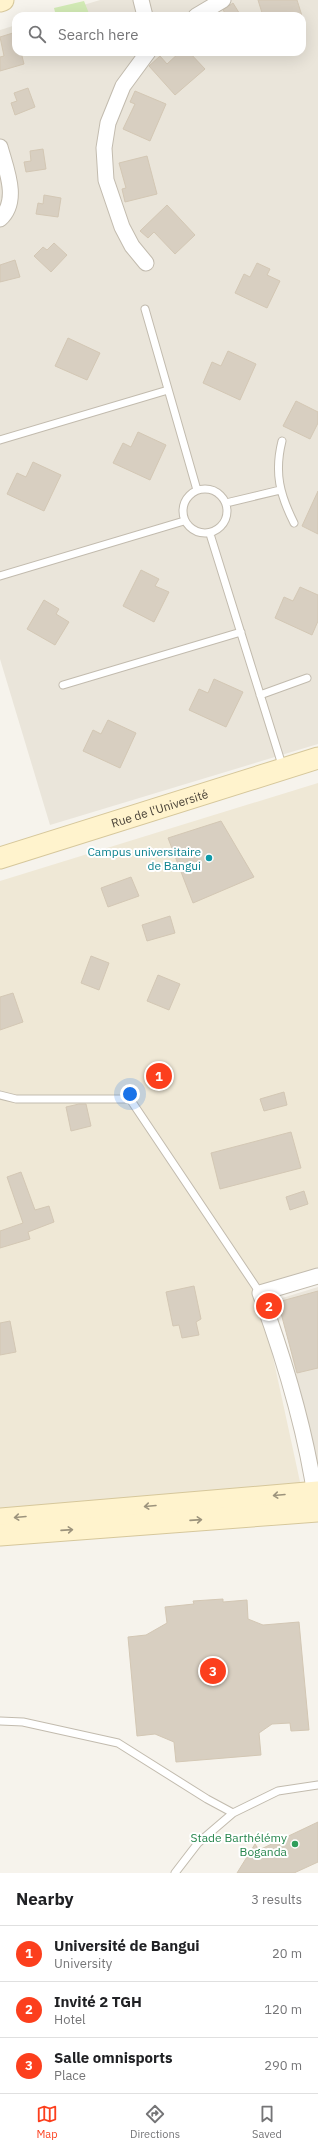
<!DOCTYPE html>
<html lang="en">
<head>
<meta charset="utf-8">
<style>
  :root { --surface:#fff; --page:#f2f2f2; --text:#202124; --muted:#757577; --line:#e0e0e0; --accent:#fc3f1d }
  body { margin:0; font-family:"IBM Plex Sans",sans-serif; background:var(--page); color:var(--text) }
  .you { position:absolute; left:130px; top:1094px; width:14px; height:14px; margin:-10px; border:3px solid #fff; border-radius:50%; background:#1a73e8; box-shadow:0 0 0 6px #1a73e833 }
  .badge { display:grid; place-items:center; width:26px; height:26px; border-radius:50%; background:var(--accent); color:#fff; font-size:13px; font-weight:700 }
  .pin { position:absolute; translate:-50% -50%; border:2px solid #fff; box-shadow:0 1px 4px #0006 }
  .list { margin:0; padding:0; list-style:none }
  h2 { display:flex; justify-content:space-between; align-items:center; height:52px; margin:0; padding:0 16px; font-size:17px }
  h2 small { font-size:13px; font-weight:400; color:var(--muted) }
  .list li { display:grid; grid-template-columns:26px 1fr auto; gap:12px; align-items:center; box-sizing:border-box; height:56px; padding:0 16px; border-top:1px solid var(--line) }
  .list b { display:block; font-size:15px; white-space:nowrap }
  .list p { margin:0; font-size:13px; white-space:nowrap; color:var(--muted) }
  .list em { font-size:13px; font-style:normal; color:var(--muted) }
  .icon { flex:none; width:22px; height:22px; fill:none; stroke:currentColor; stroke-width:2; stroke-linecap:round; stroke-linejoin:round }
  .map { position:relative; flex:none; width:318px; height:1873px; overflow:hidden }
  .search { position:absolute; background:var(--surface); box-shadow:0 4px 16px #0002; left:12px; right:12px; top:12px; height:44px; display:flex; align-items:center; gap:10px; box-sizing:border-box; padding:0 14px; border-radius:12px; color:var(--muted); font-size:15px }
  .sheet { height:220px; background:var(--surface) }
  nav { display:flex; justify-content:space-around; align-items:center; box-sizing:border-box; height:56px; border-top:1px solid var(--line); background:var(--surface); font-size:11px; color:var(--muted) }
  nav a { display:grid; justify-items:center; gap:2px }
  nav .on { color:var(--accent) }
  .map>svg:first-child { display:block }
  .residential { fill:#eae5da }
  .education { fill:#efe8d6 }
  .green { fill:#d2eab5 }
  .building { fill:#d8cfc1; stroke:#d3c7b4 }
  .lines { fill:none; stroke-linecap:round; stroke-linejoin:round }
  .lane-casing { stroke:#c2bbae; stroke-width:9 }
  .street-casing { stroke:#c2bbae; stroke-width:17 }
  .secondary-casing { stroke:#d6c79b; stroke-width:23 }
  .lane { stroke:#fff; stroke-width:7 }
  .street { stroke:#fff; stroke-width:15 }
  .secondary { stroke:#fff3cd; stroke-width:21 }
  .oneway { stroke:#9c937c }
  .culture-dot { fill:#0f9aa8; stroke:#fff; stroke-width:1.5 }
  .leisure-dot { fill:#2e9e5b; stroke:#fff; stroke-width:1.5 }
  .labels { text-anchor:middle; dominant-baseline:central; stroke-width:4; stroke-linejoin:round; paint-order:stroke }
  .street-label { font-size:12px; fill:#4b4439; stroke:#fff }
  .culture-label { font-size:12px; fill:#0d838f; stroke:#fff; text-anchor:end }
  .leisure-label { font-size:12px; fill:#27864d; stroke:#fff; text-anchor:end }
</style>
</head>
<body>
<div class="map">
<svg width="318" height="1873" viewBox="0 0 318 1873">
  <rect width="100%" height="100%" fill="#f6f3ec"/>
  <path class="residential" d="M100 0H318V744L50 825 0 659V30L16 25V52H302V16H47Z
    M318 1287V1474L279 1299Z"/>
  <path class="education" d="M318 783V1272L258 1288 302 1491 0 1510V881Z"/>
  <path class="green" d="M84 1 90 16H56L54 8Z"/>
  <path class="building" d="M258 0H297L302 16H263Z
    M233 3 241 16H227L223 10Z
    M16 32V52H21L24 64 0 71V57L4 56 0 37Z
    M180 52H189L205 69 175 95 149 66 160 56 167 64Z
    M28 88 35 107 15 115 11 103 17 101 14 93Z
    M135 91 166 104 150 141 123 129 135 104 130 102Z
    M43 149 46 169 26 172 24 162 31 161 30 151Z
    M147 156 157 194 125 202 122 189 126 188 119 163Z
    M44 195 61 198 58 217 36 214 38 203 43 204Z
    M167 205 195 235 175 254 154 232 148 238 140 231Z
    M54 243 67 255 51 272 34 256 43 247 47 250Z
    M15 260 20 277 0 282V265Z
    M257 263 270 269 267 275 280 281 267 308 235 293 244 274 250 277Z
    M68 338 100 353 87 380 55 366Z
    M228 351 256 364 240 400 203 383 212 362 221 366Z
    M296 401 318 412V423L310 439 283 426Z
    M138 432 166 445 150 480 113 463 123 443 131 447Z
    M33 462 61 475 44 511 7 494 17 473 26 477Z
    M318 491V534L302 526Z
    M141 570 159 579 155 586 169 592 154 622 123 606Z
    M300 587 318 595V621L312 635 275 618 284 597 293 601Z
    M44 600 59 609 56 614 69 622 55 645 27 629Z
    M214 679 243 692 226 727 189 710 199 689 208 693Z
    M108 720 136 733 120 768 83 751 93 730 101 734Z
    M221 821 254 877 193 903 168 838Z
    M131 877 139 896 108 907 101 888Z
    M170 916 175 933 147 941 142 925Z
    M91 956 109 963 99 990 81 983Z
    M158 975 180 984 169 1010 147 1001Z
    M13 993 23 1022 0 1030V997Z
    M284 1092 287 1105 264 1111 260 1099Z
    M79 1104H86L91 1126 71 1131 66 1107Z
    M291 1132 301 1168 220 1189 211 1153Z
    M21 1172 35 1210 49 1206 54 1222 28 1232 30 1239 0 1248V1231L23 1223 7 1177Z
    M304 1191 308 1204 290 1210 286 1197Z
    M194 1286 201 1319 196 1322 199 1335 182 1338 179 1325 173 1326 166 1292Z
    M318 1291V1368L297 1373 278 1302Z
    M10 1321 16 1352 0 1355V1323Z
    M223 1599V1602L247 1600 248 1619 263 1625 299 1622 309 1730 291 1731 290 1723 272 1724 259 1733 261 1755 176 1762 174 1742 155 1734 137 1736 128 1637 146 1635 167 1623 165 1607 194 1604 193 1601Z
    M318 1822V1862L294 1873H237L255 1844 259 1850Z"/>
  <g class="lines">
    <g class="lane-casing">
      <path id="lane" d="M145 309 197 490
        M0 440 168 390
        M282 441C274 473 280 495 294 523
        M183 511a22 22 0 1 1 44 0a22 22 0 1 1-44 0Z
        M226 503 280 490
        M210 534 283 768
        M0 576 184 521
        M63 685 241 632
        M260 695 307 678
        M0 1095 16 1099H130L260 1293
        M0 1721 23 1722 118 1743 207 1799 233 1813
        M175 1873 198 1843 233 1813 278 1791 318 1785"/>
    </g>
    <g class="street-casing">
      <path id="street" d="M141 0 145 16
        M196 16 223 0
        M0 147C6 169 20 201 0 219
        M146 263 132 246 122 227 106 180 104 148 108 123 123 86 148 52
        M316 1502C306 1430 285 1361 260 1293L318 1276"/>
    </g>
    <g class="secondary-casing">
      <g id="secondary">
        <path d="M0 1 3 0"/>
        <path id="s1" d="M0 858 318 758"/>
        <path d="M0 1519 318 1492"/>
        <path d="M0 1535 318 1511"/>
      </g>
    </g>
    <use href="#lane" class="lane"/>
    <use href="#street" class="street"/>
    <use href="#secondary" class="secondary"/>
  </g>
  <defs><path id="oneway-shaft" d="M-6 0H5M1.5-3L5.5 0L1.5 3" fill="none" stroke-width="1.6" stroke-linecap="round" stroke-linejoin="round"/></defs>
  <g class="oneway">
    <use href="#oneway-shaft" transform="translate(279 1495) rotate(175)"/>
    <use href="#oneway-shaft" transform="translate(150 1506) rotate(175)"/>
    <use href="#oneway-shaft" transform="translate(20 1517) rotate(175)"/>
    <use href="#oneway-shaft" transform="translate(196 1520) rotate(-4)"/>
    <use href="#oneway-shaft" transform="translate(67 1530) rotate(-4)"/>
  </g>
  <circle class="culture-dot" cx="209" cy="858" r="4"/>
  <circle class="leisure-dot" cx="295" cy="1844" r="4"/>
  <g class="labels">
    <g class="street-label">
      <text stroke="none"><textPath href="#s1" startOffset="167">Rue de l'Université</textPath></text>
    </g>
    <g class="culture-label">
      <text x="201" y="851">Campus universitaire<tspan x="201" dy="14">de Bangui</tspan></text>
    </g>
    <g class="leisure-label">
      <text x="287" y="1837">Stade Barthélémy<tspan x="287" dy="14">Boganda</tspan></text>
    </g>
  </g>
</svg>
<div class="you"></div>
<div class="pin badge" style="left:159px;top:1076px">1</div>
<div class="pin badge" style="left:269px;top:1306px">2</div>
<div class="pin badge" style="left:213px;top:1671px">3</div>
<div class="search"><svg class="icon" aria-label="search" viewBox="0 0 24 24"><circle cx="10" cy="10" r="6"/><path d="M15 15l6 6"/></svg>Search here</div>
</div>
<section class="sheet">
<h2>Nearby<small>3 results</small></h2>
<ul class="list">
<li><span class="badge">1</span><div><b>Université de Bangui</b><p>University</p></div><em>20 m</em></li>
<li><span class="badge">2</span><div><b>Invité 2 TGH</b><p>Hotel</p></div><em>120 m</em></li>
<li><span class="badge">3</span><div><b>Salle omnisports</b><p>Place</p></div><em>290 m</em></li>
</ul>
</section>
<nav>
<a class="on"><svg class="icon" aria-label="map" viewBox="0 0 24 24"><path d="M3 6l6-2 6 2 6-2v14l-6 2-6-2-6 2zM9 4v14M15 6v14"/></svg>Map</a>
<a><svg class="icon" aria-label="directions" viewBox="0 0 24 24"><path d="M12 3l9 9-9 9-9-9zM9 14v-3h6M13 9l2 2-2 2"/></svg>Directions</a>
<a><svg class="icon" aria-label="saved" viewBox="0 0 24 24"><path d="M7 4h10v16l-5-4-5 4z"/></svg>Saved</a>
</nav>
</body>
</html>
